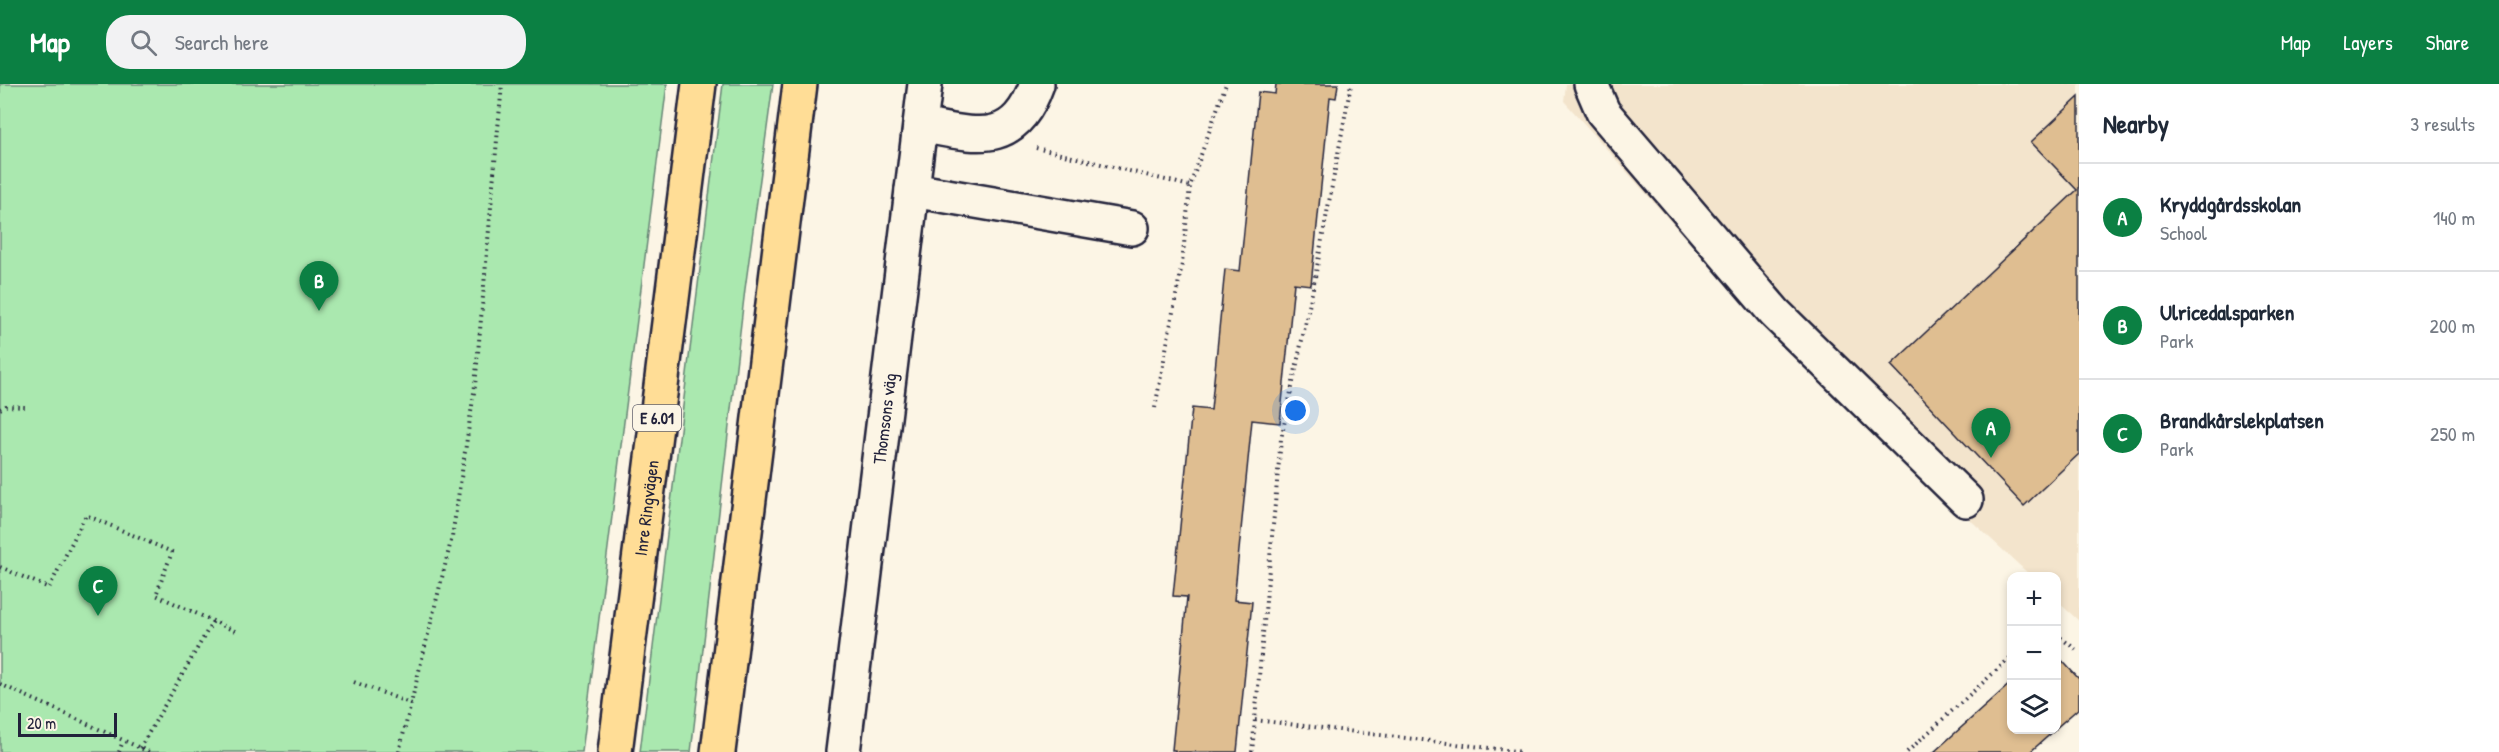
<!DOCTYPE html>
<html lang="en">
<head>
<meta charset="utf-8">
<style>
  :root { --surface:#fff; --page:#f2f2f3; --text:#1f2937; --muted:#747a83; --line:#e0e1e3; --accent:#0b8043 }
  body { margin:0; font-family:"Patrick Hand",sans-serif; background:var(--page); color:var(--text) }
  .controls { position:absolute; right:18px; bottom:18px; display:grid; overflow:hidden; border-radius:12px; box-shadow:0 3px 9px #0003 }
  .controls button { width:54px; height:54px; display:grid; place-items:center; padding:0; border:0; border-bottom:2px solid var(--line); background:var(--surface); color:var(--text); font:30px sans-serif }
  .scale { position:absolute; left:18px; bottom:15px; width:99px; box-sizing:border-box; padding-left:6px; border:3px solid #22223b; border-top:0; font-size:16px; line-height:21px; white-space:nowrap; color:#22223b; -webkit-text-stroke:4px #fcf5e5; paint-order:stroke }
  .you { position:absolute; left:1296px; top:327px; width:21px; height:21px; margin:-15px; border:4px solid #fff; border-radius:50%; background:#1a73e8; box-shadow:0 0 0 9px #1a73e833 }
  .badge { display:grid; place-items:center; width:39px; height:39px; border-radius:50%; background:var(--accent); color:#fff; font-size:20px; font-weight:700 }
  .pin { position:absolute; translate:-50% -50px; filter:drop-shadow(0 2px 3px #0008) }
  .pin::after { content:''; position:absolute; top:32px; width:21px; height:18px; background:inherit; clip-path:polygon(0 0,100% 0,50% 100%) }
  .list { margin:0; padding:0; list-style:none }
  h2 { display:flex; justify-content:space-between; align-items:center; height:78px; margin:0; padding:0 24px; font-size:26px }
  h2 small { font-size:20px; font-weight:400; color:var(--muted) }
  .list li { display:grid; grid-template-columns:39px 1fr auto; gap:18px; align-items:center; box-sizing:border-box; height:108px; padding:0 24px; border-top:2px solid var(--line) }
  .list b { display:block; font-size:22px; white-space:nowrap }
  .list p { margin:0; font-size:20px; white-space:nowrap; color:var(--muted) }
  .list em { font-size:20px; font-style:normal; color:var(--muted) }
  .icon { flex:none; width:33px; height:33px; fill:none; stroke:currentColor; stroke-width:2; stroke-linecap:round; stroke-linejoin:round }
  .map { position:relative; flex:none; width:2079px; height:668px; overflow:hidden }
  header { display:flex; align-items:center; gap:36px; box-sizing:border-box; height:84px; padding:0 30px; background:var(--accent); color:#fff }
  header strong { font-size:28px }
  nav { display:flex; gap:33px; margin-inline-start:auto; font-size:21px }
  .search { width:420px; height:54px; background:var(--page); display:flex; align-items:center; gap:15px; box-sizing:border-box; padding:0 21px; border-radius:24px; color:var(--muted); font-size:22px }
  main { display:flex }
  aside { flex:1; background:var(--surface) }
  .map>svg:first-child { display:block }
  .built { fill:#f3e4cc }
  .green { fill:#aae8af; stroke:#668575; stroke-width:1.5 }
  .building { fill:#dfbe91; stroke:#22223b; stroke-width:1.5 }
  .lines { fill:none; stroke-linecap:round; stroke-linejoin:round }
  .minor-casing { stroke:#22223b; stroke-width:38 }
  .highway-casing { stroke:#22223b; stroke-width:38 }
  .path { stroke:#22223b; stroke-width:4; stroke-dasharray:1.5 4.5; stroke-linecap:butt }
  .minor { stroke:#fcf5e5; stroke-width:33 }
  .highway { stroke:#ffdd96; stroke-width:33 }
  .labels { text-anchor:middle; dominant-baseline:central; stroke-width:4.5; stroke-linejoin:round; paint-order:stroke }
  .shield { fill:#fcf5e5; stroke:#63616e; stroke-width:1.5 }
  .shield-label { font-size:16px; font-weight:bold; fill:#22223b }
  .street-label { font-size:18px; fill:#22223b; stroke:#fcf5e5 }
</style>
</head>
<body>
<header>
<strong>Map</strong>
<div class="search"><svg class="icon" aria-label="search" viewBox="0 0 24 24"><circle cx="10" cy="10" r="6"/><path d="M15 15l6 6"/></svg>Search here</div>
<nav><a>Map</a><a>Layers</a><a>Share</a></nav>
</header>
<main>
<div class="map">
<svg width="2079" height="668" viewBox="0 0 2079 668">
  <rect width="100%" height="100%" fill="#fcf5e5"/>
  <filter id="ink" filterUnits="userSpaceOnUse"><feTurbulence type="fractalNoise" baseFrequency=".0167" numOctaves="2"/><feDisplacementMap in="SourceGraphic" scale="12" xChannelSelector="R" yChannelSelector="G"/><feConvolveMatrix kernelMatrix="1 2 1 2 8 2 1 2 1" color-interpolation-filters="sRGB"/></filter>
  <g filter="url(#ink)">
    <path class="built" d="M1566 0H2079V537L2057 517 2056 492H2031L1775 255 1564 17Z"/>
    <path class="green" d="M0 0H667L582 668H0Z
      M723 0H773L745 205 691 668H640Z"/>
    <path class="building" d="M1276 0H1338L1336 14 1330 13 1311 201 1294 199 1280 339 1252 336 1234 516 1252 518 1237 668H1175V666H1172L1187 513 1173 512 1192 324 1211 326 1225 185 1240 187 1258 8 1275 10Z
      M2079 13V370L2024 422 1891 281 2077 106 2031 58Z
      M2056 570 2079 595V624L2056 644Z
      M2012 598V646H2055L2030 668H1934Z"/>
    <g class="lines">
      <g class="minor-casing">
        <g id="minor">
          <path d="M1591 0 1603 28 1775 229 1966 416"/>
          <path d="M920 41C976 51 1014 65 1037 0"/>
          <path d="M912 106 1132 144"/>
          <path id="s1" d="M843 668 925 0"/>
        </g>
      </g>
      <g class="highway-casing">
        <g id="highway">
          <path id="s2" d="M615 668 699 0"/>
          <path d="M718 668 800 0"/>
        </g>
      </g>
      <path class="path" d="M1036 64 1190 102
        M1155 324 1182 180 1190 102 1226 0
        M0 325 6 322 25 323
        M0 483 49 504 86 431 172 468 156 511 237 548
        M2056 550 2079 568
        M354 598 412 620
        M0 600 149 668
        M1255 636 1523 668
        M140 664 213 537
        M119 668 123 657
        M399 668 452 453 475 302 502 0
        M1252 668 1281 355 1313 204 1351 0
        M1907 668 2012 572"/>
      <use href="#minor" class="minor"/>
      <use href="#highway" class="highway"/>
    </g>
  </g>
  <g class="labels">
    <rect class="shield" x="633" y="321" width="48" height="26" rx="4.5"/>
    <g class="shield-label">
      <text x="657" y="334">E 6.01</text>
    </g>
    <g class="street-label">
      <text stroke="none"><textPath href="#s1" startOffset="336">Thomsons väg</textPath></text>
      <text stroke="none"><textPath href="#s2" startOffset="246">Inre Ringvägen</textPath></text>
    </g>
  </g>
</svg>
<div class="controls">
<button>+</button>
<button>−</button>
<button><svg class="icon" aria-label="layers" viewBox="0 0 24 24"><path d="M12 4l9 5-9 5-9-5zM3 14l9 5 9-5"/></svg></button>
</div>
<div class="scale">20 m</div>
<div class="you"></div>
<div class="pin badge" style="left:1991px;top:374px">A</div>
<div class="pin badge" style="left:319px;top:227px">B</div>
<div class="pin badge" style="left:98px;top:532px">C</div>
</div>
<aside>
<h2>Nearby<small>3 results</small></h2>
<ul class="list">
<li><span class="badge">A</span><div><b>Kryddgårdsskolan</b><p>School</p></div><em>140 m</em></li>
<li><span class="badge">B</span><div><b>Ulricedalsparken</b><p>Park</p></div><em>200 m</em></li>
<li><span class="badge">C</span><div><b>Brandkårslekplatsen</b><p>Park</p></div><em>250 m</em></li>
</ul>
</aside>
</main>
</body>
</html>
